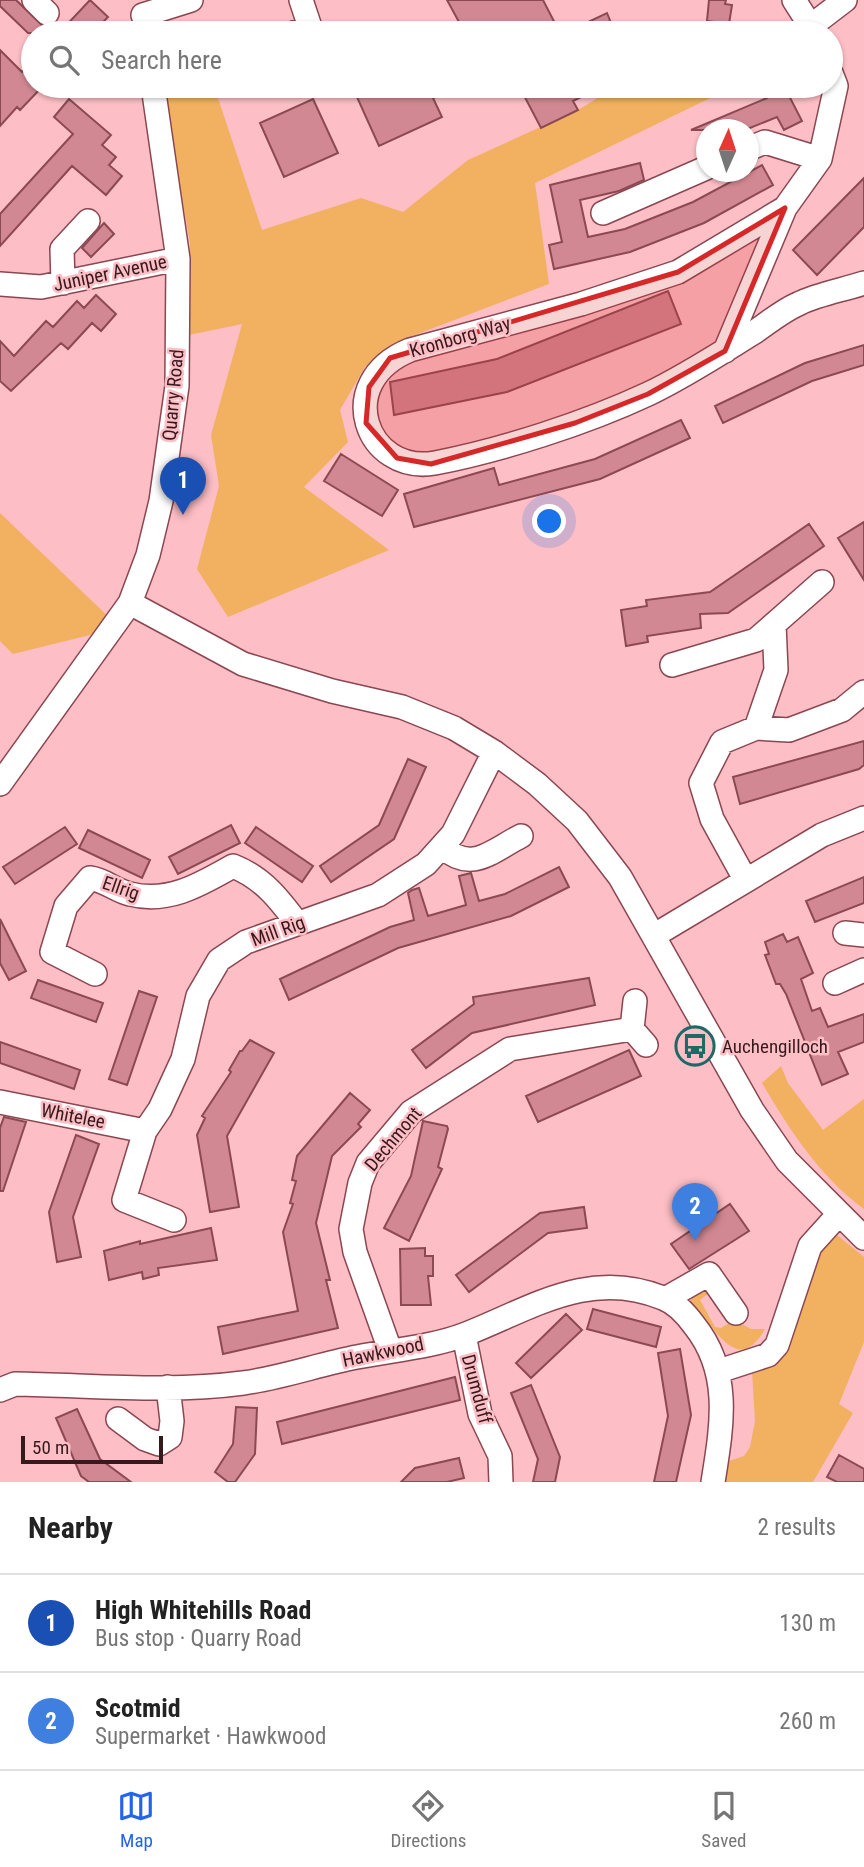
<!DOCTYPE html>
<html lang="en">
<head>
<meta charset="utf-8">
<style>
  :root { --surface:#fff; --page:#f6f6f6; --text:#222; --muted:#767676; --line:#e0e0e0; --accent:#2563eb }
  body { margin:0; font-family:"Roboto Condensed",sans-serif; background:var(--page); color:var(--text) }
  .compass { position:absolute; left:696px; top:119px; width:63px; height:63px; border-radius:50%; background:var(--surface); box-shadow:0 2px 5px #0004; rotate:3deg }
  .scale { position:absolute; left:21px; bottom:18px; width:142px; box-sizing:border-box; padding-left:7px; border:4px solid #35191d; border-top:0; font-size:19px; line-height:24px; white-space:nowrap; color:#35191d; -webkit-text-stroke:5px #fdbec5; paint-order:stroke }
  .you { position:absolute; left:550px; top:522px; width:24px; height:24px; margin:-18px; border:5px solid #fff; border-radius:50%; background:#1a73e8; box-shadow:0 0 0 10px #1a73e833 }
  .badge { display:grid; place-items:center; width:46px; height:46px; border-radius:50%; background:var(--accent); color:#fff; font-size:23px; font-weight:700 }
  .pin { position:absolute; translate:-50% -58px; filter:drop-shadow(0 2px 4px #0008) }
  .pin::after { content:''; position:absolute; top:37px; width:24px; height:21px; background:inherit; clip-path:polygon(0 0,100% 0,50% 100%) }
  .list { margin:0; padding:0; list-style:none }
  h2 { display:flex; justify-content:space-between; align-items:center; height:91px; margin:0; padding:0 28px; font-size:30px }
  h2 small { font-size:23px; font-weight:400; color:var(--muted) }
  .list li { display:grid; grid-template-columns:46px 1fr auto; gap:21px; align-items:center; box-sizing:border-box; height:98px; padding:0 28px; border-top:2px solid var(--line) }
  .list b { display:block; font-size:26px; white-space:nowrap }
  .list p { margin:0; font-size:23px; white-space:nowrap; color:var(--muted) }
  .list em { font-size:23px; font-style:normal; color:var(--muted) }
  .icon { flex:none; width:38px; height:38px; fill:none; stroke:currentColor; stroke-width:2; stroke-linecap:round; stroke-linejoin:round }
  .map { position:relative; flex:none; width:864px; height:1482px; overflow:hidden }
  .search { position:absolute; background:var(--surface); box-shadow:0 2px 5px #0004; left:21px; right:21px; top:21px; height:77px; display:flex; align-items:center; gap:18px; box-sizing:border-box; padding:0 24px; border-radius:38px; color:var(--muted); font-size:26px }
  .sheet { height:287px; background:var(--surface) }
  nav { display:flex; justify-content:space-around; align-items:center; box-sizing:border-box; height:98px; border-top:2px solid var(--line); background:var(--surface); font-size:19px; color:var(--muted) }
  nav a { display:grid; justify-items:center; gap:4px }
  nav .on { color:var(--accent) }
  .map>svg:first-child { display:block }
  .green { fill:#f1b161 }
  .building { fill:#d28892; stroke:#8c4953; stroke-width:2 }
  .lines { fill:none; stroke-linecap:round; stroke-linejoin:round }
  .minor-casing { stroke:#8a4751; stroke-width:26 }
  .minor { stroke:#fff; stroke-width:23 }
  .marked { fill:#d62828; fill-opacity:0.2; stroke:#d62828; stroke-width:5; stroke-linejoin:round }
  .labels { text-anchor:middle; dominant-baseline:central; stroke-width:5; stroke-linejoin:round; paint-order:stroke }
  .street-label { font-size:19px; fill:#35191d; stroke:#fdbec5 }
  .poi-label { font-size:19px; fill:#35191d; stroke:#fdbec5; text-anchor:start }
</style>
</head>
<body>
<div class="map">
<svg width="864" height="1482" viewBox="0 0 864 1482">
  <rect width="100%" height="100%" fill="#fdbec5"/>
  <path class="green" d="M166 86H214L262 230 361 198 403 212 468 160 578 110 617 86H735L535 183 549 284 402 340 365 367 340 410 348 442 304 487 389 550 228 617 197 569 219 486 211 435 242 324 189 335 190 243 167 113Z
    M0 513 115 623 90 635 13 654 0 641Z
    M781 1066 788 1083 823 1130 864 1099V1209C820 1177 789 1129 762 1083Z
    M837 1235 864 1257V1342L839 1404 853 1413 813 1482H725L729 1461 744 1456 750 1447 755 1421 752 1372 815 1255 825 1241Z
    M703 1284 713 1290 700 1300 715 1327 721 1328 734 1320 751 1329H765C736 1381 711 1319 690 1302L696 1289Z"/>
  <path class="building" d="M0 0H16L50 33H28L0 6Z
    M90 0 108 17 92 33H59Z
    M447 0H543L560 33H465Z
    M709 0H726L725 4 732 5 729 24 707 21Z
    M607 13 615 33H565Z
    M0 50 22 72 33 60V86H43L20 110 17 107 0 126Z
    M352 86H461L433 98 442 117 379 146Z
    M519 86H603L573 101 578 110 541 128Z
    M761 86H784L802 121 784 130 777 117 745 130H691L767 98Z
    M69 99 111 135 102 145 116 157 109 165 122 176 106 195 72 166 0 246V214L73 134 54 117Z
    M313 99 338 153 284 177 260 123Z
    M640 163 644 180 619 191 580 200 588 237 625 229 693 202 762 165 773 185 704 223 630 252 554 269 549 245 562 242 550 185Z
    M864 178V227L817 275 793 250Z
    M104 223 114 234 91 257 82 248Z
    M668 291 681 324 507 392 394 415 390 382 497 359Z
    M96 295 116 314 101 331 92 323 68 349 61 343 11 391 0 381V341L14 356 46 321 53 327 77 301 84 308Z
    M864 345V365L812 381 723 423 715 406 805 363Z
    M681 420 690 438 600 479 414 527 404 494 494 468 499 485 595 459Z
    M341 454 398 490 382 516 324 481Z
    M864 522V580L838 538Z
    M809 524 824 546 728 613 700 614 701 628 647 636 648 642 626 646 621 610 647 606 646 600 710 592Z
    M864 741V765L859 769 740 804 733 777Z
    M408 759 426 767 394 839 331 882 320 866 379 825Z
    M231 825 240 843 178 874 169 857Z
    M65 827 77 844 15 884 3 867Z
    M256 827 313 866 302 882 245 843Z
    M88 830 150 860 142 878 79 848Z
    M559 867 569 887 511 916 398 948 289 1000 280 979 390 927 414 920 408 893 412 890 419 888 428 916 466 905 459 876 471 873 479 901 505 894Z
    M864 877V903L815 922 806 901Z
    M0 919 26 971 9 980 0 963Z
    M783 934 787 942 798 937 813 973 801 979 812 1011 820 1008 828 1027 864 1014V1042L838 1052 848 1074 822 1085 786 994 780 984H776L765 955 769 954 765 942Z
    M589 978 595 1005 472 1033 426 1068 412 1050 474 1004 473 997Z
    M38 980 103 1003 96 1022 31 998Z
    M139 991 157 997 127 1085 109 1079Z
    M250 1040 274 1053 227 1136 239 1207 210 1212 197 1135 205 1118 202 1116 231 1072 229 1070 240 1051H242Z
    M0 1042 80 1070 74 1089 0 1063Z
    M629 1050 641 1076 538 1122 526 1096Z
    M350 1093 370 1110 358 1124 361 1127 332 1156 316 1223 330 1280H326L338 1328 223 1354 218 1327 298 1311 283 1232 293 1204 290 1203 296 1181 292 1180 297 1156Z
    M4 1117 26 1122 3 1191H0V1128Z
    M423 1121 447 1126 448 1129 438 1167 442 1169 409 1241 384 1228 411 1176Z
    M76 1135 99 1144 73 1217 81 1257 57 1262 49 1212Z
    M730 1204 749 1231 689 1269 671 1244Z
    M584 1207 587 1228 548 1233 469 1292 456 1275 540 1213Z
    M211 1228 217 1260 158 1268 159 1275 143 1279 142 1272 109 1280 104 1251 140 1241V1244Z
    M425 1248V1256H433V1276H428L431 1305H401L400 1249Z
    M593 1309 661 1327 656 1347 587 1329Z
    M566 1314 582 1330 531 1378 516 1363Z
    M680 1349 691 1415 676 1482H654L668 1416 658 1353Z
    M455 1377 460 1400 282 1444 277 1422Z
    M531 1385 560 1457 555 1482H533L538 1459 511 1393Z
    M236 1407 257 1408 255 1454 235 1482H228L215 1472 233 1444Z
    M77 1409 100 1459 131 1482H89L81 1476 56 1418Z
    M839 1455 864 1469V1482H837L827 1477Z
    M459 1458 464 1478 447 1482H401L415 1468Z"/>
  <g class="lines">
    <g class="minor-casing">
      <path id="minor" d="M34 0 47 13
        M794 0 815 33
        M143 15 191 0
        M811 26 845 0
        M294 33 310 27 301 0
        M831 73 836 86 820 159 785 208 678 272 581 304 410 350C332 382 366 475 435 463 502 450 586 423 648 394 684 377 719 354 753 333 768 323 782 311 798 304 818 294 843 290 864 283
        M748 149 765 142 820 159
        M603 213 706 168
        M63 283 62 249 88 221
        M0 284 41 287 178 259
        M725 351 785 208
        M130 603 243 664 332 691 402 707 454 728 494 752 537 784 577 821 620 877 752 1110 787 1161 864 1238
        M672 665 756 640 822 582
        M756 728 776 670 774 624
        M0 784 130 603 148 555 161 501 177 386 178 259 153 86
        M442 847C472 873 490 852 521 836
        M745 879 712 819 701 783 722 742 756 728 789 730 842 710 864 692
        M845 933 864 935
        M655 935 822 835 864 818
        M95 974 52 952 66 906 90 878C105 880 116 891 130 894 169 904 201 884 233 866 263 878 279 899 297 923
        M835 983 864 970
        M635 1001 632 1029 646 1045
        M0 1102 145 1131
        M174 1220 124 1200 145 1131 160 1109 183 1059 198 996 219 960 246 942 378 895 426 864 453 834 494 752
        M665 1299 709 1274 736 1313
        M464 1335 480 1414 500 1456 501 1482
        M390 1350 355 1252 351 1229 360 1183 368 1163 411 1112 510 1049 632 1029
        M719 1371 768 1355 777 1345 810 1246 838 1215
        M0 1390 15 1384C90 1385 169 1393 243 1383 281 1378 320 1364 357 1357 392 1350 433 1347 466 1334 532 1308 590 1268 663 1298 676 1303 686 1314 694 1325 732 1372 722 1426 713 1482
        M118 1419 145 1439 159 1444 170 1437 172 1421 168 1387"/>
    </g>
    <use href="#minor" class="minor"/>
  </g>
  <path class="marked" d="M785 208 725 351 648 394 575 423 431 464 397 458 366 423 369 387 390 358 678 272Z"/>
  <defs>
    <g id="bus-ring" transform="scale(2.0125)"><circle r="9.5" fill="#fdbec5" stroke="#1c6966" stroke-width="1.5"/><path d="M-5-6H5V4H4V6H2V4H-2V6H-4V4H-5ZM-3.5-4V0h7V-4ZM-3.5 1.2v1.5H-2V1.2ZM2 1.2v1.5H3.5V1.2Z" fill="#1c6966"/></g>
  </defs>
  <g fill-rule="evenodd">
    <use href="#bus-ring" x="695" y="1046"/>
  </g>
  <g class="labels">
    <g class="street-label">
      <text transform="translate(110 273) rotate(-12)">Juniper Avenue</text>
      <text transform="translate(460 337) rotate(-16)">Kronborg Way</text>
      <text transform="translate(173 395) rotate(-85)">Quarry Road</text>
      <text transform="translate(121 888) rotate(19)">Ellrig</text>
      <text transform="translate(278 931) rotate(-20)">Mill Rig</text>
      <text transform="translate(73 1116) rotate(11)">Whitelee</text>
      <text transform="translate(393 1139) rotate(-50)">Dechmont</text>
      <text transform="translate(383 1352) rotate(-12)">Hawkwood</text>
      <text transform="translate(477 1389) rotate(75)">Drumduff</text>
    </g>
    <g class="poi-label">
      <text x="722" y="1046">Auchengilloch</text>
    </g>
  </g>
</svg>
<svg class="compass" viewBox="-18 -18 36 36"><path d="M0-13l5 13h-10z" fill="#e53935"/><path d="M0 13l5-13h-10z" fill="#767676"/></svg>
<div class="scale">50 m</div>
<div class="you"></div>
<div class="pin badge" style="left:183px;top:515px;background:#1a4fb4">1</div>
<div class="pin badge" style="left:695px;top:1241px;background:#3f7fe0">2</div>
<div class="search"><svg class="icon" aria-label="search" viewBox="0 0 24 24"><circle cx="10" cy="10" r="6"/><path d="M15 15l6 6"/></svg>Search here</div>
</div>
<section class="sheet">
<h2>Nearby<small>2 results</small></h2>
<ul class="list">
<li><span class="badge" style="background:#1a4fb4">1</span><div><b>High Whitehills Road</b><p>Bus stop · Quarry Road</p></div><em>130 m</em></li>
<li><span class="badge" style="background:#3f7fe0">2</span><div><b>Scotmid</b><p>Supermarket · Hawkwood</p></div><em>260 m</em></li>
</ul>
</section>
<nav>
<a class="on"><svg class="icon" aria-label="map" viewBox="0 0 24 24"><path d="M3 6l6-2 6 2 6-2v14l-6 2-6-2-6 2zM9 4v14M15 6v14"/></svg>Map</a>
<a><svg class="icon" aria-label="directions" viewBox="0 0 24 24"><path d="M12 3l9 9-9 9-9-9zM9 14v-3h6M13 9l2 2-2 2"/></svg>Directions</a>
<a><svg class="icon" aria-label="saved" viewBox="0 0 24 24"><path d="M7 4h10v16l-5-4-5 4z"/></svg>Saved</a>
</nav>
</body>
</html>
